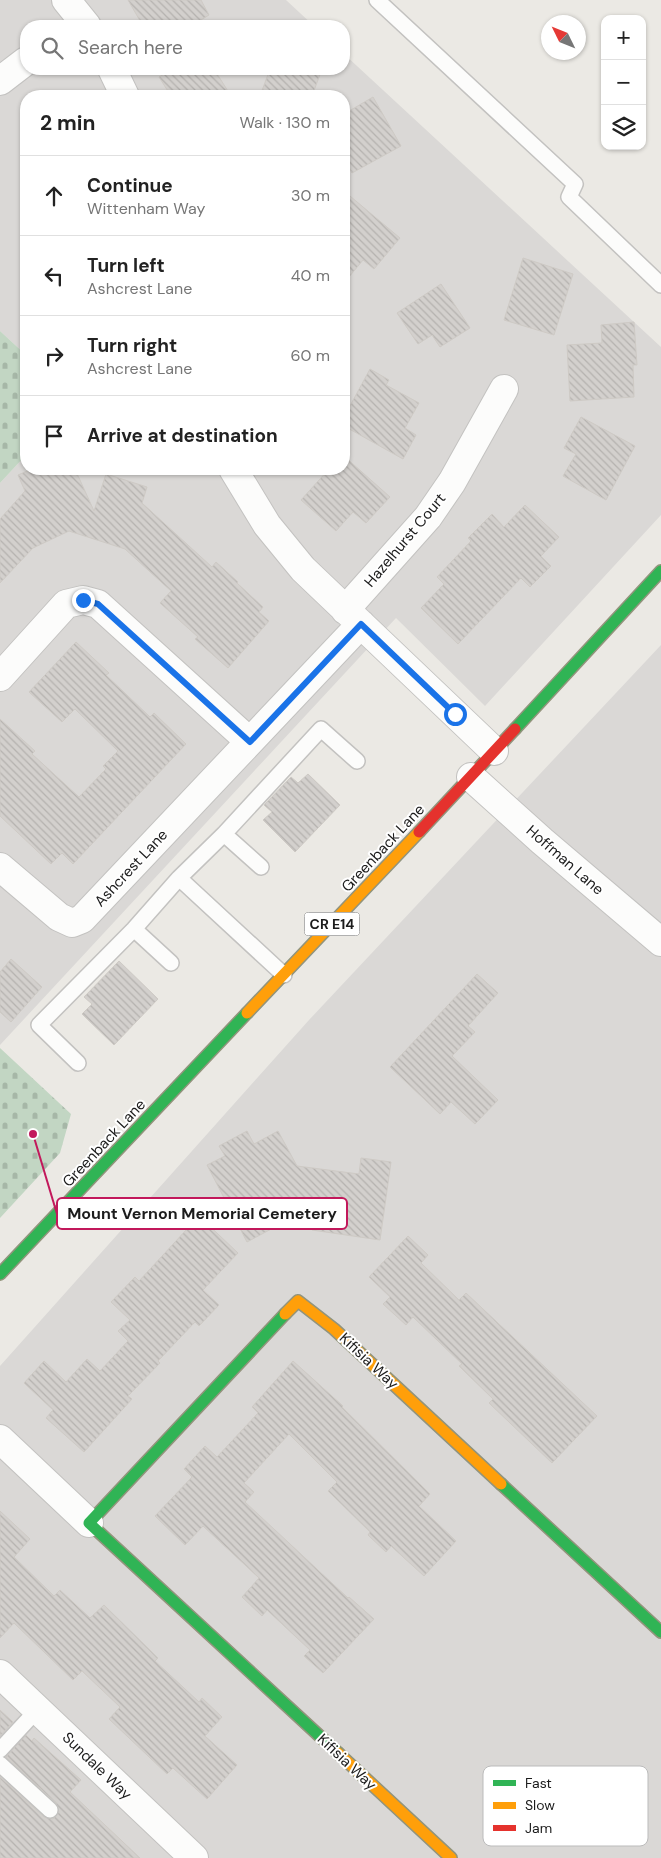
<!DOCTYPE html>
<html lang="en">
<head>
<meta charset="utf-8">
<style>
  :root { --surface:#fff; --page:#f2f2f2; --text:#222; --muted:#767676; --line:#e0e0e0 }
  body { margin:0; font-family:"DM Sans",sans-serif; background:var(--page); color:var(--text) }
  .controls { position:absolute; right:15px; top:15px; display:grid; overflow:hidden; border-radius:10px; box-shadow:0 1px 4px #0004 }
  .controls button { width:45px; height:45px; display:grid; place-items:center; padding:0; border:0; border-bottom:1px solid var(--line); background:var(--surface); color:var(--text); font:25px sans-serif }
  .compass { position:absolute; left:541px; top:15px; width:45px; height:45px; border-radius:50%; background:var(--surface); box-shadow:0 1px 4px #0004; rotate:313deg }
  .stop { position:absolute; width:15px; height:15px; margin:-11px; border:4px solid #1a73e8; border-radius:50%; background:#fff }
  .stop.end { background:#1a73e8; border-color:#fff; box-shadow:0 1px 5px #0008 }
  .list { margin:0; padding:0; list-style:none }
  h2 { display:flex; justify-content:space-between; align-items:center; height:65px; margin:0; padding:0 20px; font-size:21px }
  h2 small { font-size:16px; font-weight:400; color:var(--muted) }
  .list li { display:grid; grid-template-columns:32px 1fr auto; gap:15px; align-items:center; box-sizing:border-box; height:80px; padding:0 20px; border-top:1px solid var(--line) }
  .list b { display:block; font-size:19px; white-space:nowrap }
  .list p { margin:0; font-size:16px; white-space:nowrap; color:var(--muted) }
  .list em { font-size:16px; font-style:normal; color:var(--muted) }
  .icon { flex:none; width:28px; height:28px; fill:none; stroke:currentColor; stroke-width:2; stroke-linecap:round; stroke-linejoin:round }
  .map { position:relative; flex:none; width:661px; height:1858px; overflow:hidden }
  .search { position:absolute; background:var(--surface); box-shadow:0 1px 4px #0004; left:20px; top:20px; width:330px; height:55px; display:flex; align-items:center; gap:12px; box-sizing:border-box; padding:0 18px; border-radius:20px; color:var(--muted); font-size:19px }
  .panel { position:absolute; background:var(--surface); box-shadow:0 1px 4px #0004; left:20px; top:90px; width:330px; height:385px; border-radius:20px }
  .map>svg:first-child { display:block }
  .residential { fill:#dad8d6 }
  .cemetery { fill:url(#cemetery-stones) }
  .building { fill:url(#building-back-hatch); stroke:#cecac5 }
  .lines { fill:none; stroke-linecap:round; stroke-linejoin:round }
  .lane-casing { stroke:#c3c2c0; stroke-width:18 }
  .street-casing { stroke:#c3c2c0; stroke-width:30 }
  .fast-casing { stroke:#92947c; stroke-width:14 }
  .slow-casing { stroke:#92947c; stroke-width:14 }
  .jam-casing { stroke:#92947c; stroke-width:14 }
  .lane { stroke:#fcfcfb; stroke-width:15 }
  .street { stroke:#fcfcfb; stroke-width:28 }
  .fast { stroke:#30b455; stroke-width:11 }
  .slow { stroke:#ff9f0a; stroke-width:11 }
  .jam { stroke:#e5322d; stroke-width:11 }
  .route { stroke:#1a73e8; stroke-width:6 }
  .labels { text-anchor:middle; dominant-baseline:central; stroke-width:4; stroke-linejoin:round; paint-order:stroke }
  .shield { fill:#fff; stroke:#606060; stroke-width:1 }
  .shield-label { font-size:14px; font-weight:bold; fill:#1c1c1c }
  .street-label { font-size:15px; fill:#1c1c1c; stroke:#fff }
  .key { fill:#fff; stroke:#bbb; stroke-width:1 }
  .key-label { font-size:14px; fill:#1c1c1c }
  .leader { fill:none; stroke:#c2185b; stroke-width:2 }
  .callout-dot { fill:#c2185b; stroke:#fff; stroke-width:2 }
  .callout { fill:#fff; stroke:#c2185b; stroke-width:2 }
  .callout-label { font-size:16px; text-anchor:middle; font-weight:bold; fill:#1c1c1c }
</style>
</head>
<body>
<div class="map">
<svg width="661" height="1858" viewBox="0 0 661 1858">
  <defs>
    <pattern id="cemetery-stones" width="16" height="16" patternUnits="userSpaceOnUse" patternTransform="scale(1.25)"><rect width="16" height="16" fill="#c2d6c3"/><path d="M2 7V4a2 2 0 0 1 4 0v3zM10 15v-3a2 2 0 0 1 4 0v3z" fill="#a6b7a7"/></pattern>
    <pattern id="building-back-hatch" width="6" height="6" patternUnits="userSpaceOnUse" patternTransform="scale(1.25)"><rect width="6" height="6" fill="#d3d0cd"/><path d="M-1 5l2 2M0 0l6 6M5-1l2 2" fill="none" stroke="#b5b2af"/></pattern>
  </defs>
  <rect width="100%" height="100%" fill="#ebe9e4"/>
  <path class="residential" d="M0 0H286L314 26H26V69H344V54L661 347V515L485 706 396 618 0 1045V483L26 455V469H344V96H26V355L0 331Z
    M661 645V1858H0V1366L309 1020Z"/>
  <path class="cemetery" d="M0 331 26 355V455L0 483Z
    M0 1048 71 1114 60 1153 0 1218Z"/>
  <path class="building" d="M128 0H201L209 15 191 26H143Z
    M172 69H214L231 96H171L159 77Z
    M270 69H322L312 96H260Z
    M373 97 401 146 352 173 344 158V114Z
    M344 191 400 238 374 269 363 260 344 283Z
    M523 258 573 274 554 335 504 320Z
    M441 284 470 328 440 347 432 335 418 344 397 313Z
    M634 322 637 365H633L634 397 570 401 567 345 602 343 601 325Z
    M370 369 389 380 386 385 419 403 405 428 416 435 403 459 344 426V417Z
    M581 417 635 446 606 500 563 476 576 454 564 448Z
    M344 456 390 497 366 523 353 512 336 531 301 500 329 469H344Z
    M32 469H75L94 511 106 474 147 487 142 503 212 567 216 562 238 582 237 583 263 607 259 612 269 621 228 668 195 639 198 637 160 603 171 591 125 549 69 531 33 548 0 583V519L25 491 18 475Z
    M525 505 559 537 541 556 551 566 530 587 521 578 458 644 421 608 444 584 437 577 471 541 468 538 492 514 504 527Z
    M76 642 109 673 106 675 150 717 154 713 186 744 73 864 62 853 51 864 0 816V719L35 751 32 754 79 797 106 769 103 766 118 751 75 709 62 722 29 692Z
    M308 774 340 805 295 852 263 820 272 812 264 805 291 777 298 783Z
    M11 959 42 987 11 1022 0 1012V972Z
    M119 961 158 999 114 1045 82 1014 92 1004 84 997Z
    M477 974 498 993 468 1026 475 1032 452 1056 498 1100 475 1124 451 1102 440 1114 390 1067Z
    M247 1131 254 1144 278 1131 297 1166 359 1174 361 1158 391 1162 380 1240 312 1230 316 1205 247 1242 207 1165 225 1156 219 1146Z
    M199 1216 238 1253 203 1290 219 1305 199 1326 195 1322 158 1361 160 1363 128 1396 132 1399 84 1452 46 1418 53 1410 24 1383 44 1361 66 1382 87 1359 100 1371 128 1341 118 1331 130 1320 111 1302 135 1277 139 1281Z
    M408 1236 428 1255 421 1263 459 1300 466 1293 597 1416 552 1463 489 1403 493 1399 459 1366 462 1364 413 1317 406 1325 383 1304 390 1297 369 1277Z
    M293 1361 343 1406 342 1407 430 1494 419 1506 456 1541 424 1576 391 1546 386 1552 368 1535 370 1532 328 1491 337 1482 289 1434 244 1483 254 1492 245 1502 348 1598 349 1597 374 1619 323 1673 304 1656 310 1650 267 1610 262 1616 242 1597 259 1578 203 1526 185 1545 155 1516 192 1477 184 1469 205 1446 217 1457 258 1413 252 1407Z
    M0 1511 30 1539 14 1557 54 1596 60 1590 90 1618 104 1605 158 1658 155 1661 199 1702 202 1698 222 1717 205 1736 237 1765 207 1799 173 1768 167 1774 109 1719 120 1707 82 1671 73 1680 14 1623 0 1638Z
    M0 1710 13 1722 0 1736Z
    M26 1735 32 1741 34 1738 81 1780 70 1792 140 1858H0V1777L44 1817 53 1819 59 1812 56 1803 6 1757Z"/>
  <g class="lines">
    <g class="lane-casing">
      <path id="lane" d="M377 0 575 184 569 197 661 285
        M224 834 261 867
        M179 878 224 834 321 729 357 761
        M134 929 171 963
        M78 1063 39 1025 134 929 179 878 284 975
        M0 1750 38 1709
        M0 1764 50 1810"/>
    </g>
    <g class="street-casing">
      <path id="street" d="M66 0 87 26
        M112 69 125 96
        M0 81 26 61
        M233 469 267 525 303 569 494 751
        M345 610 428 517 452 482 504 389
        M0 677 66 604 83 600 98 604 249 741
        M471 777 542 841 661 942
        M0 867 59 917 72 923 82 919 361 624
        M0 1439 89 1523
        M0 1674 194 1858"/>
    </g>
    <g class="fast-casing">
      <path id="fast" d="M515 729 661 571
        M0 1274 247 1013
        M285 1314 89 1523 338 1753
        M501 1484 661 1632"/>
    </g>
    <g class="slow-casing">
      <path id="slow" d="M247 1013 419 832
        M285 1314 298 1301 334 1329 501 1484
        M338 1753 451 1858"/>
    </g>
    <g class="jam-casing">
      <path id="jam" d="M419 832 515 729"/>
    </g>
    <use href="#lane" class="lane"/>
    <use href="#street" class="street"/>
    <use href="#fast" class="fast"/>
    <use href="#slow" class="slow"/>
    <use href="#jam" class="jam"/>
  </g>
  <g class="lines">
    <path class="route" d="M83 600 98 604 250 742 361 624 455 714"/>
  </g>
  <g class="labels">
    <rect class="shield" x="304.5" y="912.5" width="55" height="23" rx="4"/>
    <g class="shield-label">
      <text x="332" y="924">CR E14</text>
    </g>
    <g class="street-label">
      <text transform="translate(405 540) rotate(-50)">Hazelhurst Court</text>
      <text transform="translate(383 848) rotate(-47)">Greenback Lane</text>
      <text transform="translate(565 860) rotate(41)">Hoffman Lane</text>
      <text transform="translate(131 868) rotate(-47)">Ashcrest Lane</text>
      <text transform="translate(104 1143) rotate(-47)">Greenback Lane</text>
      <text transform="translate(369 1361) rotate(43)">Kifisia Way</text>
      <text transform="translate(347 1762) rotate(43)">Kifisia Way</text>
      <text transform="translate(97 1766) rotate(44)">Sundale Way</text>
    </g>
  </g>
  <rect x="483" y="1766" width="165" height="80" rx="8" class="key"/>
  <rect x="493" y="1780" width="23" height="6" fill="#30b455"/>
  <rect x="493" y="1802" width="23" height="7" fill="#ff9f0a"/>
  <rect x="493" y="1825" width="23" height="6" fill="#e5322d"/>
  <g class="key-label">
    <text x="525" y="1788">Fast</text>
    <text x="525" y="1810">Slow</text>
    <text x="525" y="1833">Jam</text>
  </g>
  <path class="leader" d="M33 1134L57 1214"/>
  <circle class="callout-dot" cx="33" cy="1134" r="5"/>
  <rect class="callout" x="57" y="1198" width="290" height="31" rx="5"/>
  <g class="callout-label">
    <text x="202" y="1219">Mount Vernon Memorial Cemetery</text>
  </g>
</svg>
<div class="controls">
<button>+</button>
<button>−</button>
<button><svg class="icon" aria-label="layers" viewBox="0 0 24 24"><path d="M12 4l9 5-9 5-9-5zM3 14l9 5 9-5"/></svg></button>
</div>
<svg class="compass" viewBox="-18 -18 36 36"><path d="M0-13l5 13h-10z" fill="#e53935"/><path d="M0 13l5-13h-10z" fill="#767676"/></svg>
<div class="stop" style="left:455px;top:714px"></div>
<div class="stop end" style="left:83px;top:600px"></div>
<div class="search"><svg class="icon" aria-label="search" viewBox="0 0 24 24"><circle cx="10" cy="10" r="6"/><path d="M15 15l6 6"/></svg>Search here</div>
<section class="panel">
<h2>2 min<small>Walk · 130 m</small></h2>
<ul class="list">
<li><svg class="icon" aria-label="ahead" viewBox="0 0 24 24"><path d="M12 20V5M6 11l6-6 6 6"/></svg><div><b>Continue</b><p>Wittenham Way</p></div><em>30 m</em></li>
<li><svg class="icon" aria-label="left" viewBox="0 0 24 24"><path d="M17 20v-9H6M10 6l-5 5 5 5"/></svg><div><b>Turn left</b><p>Ashcrest Lane</p></div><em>40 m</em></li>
<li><svg class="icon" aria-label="right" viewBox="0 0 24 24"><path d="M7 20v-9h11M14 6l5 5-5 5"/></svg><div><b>Turn right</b><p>Ashcrest Lane</p></div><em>60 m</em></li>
<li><svg class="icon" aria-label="arrive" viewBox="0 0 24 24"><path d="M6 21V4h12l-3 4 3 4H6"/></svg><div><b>Arrive at destination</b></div></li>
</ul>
</section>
</div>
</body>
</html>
